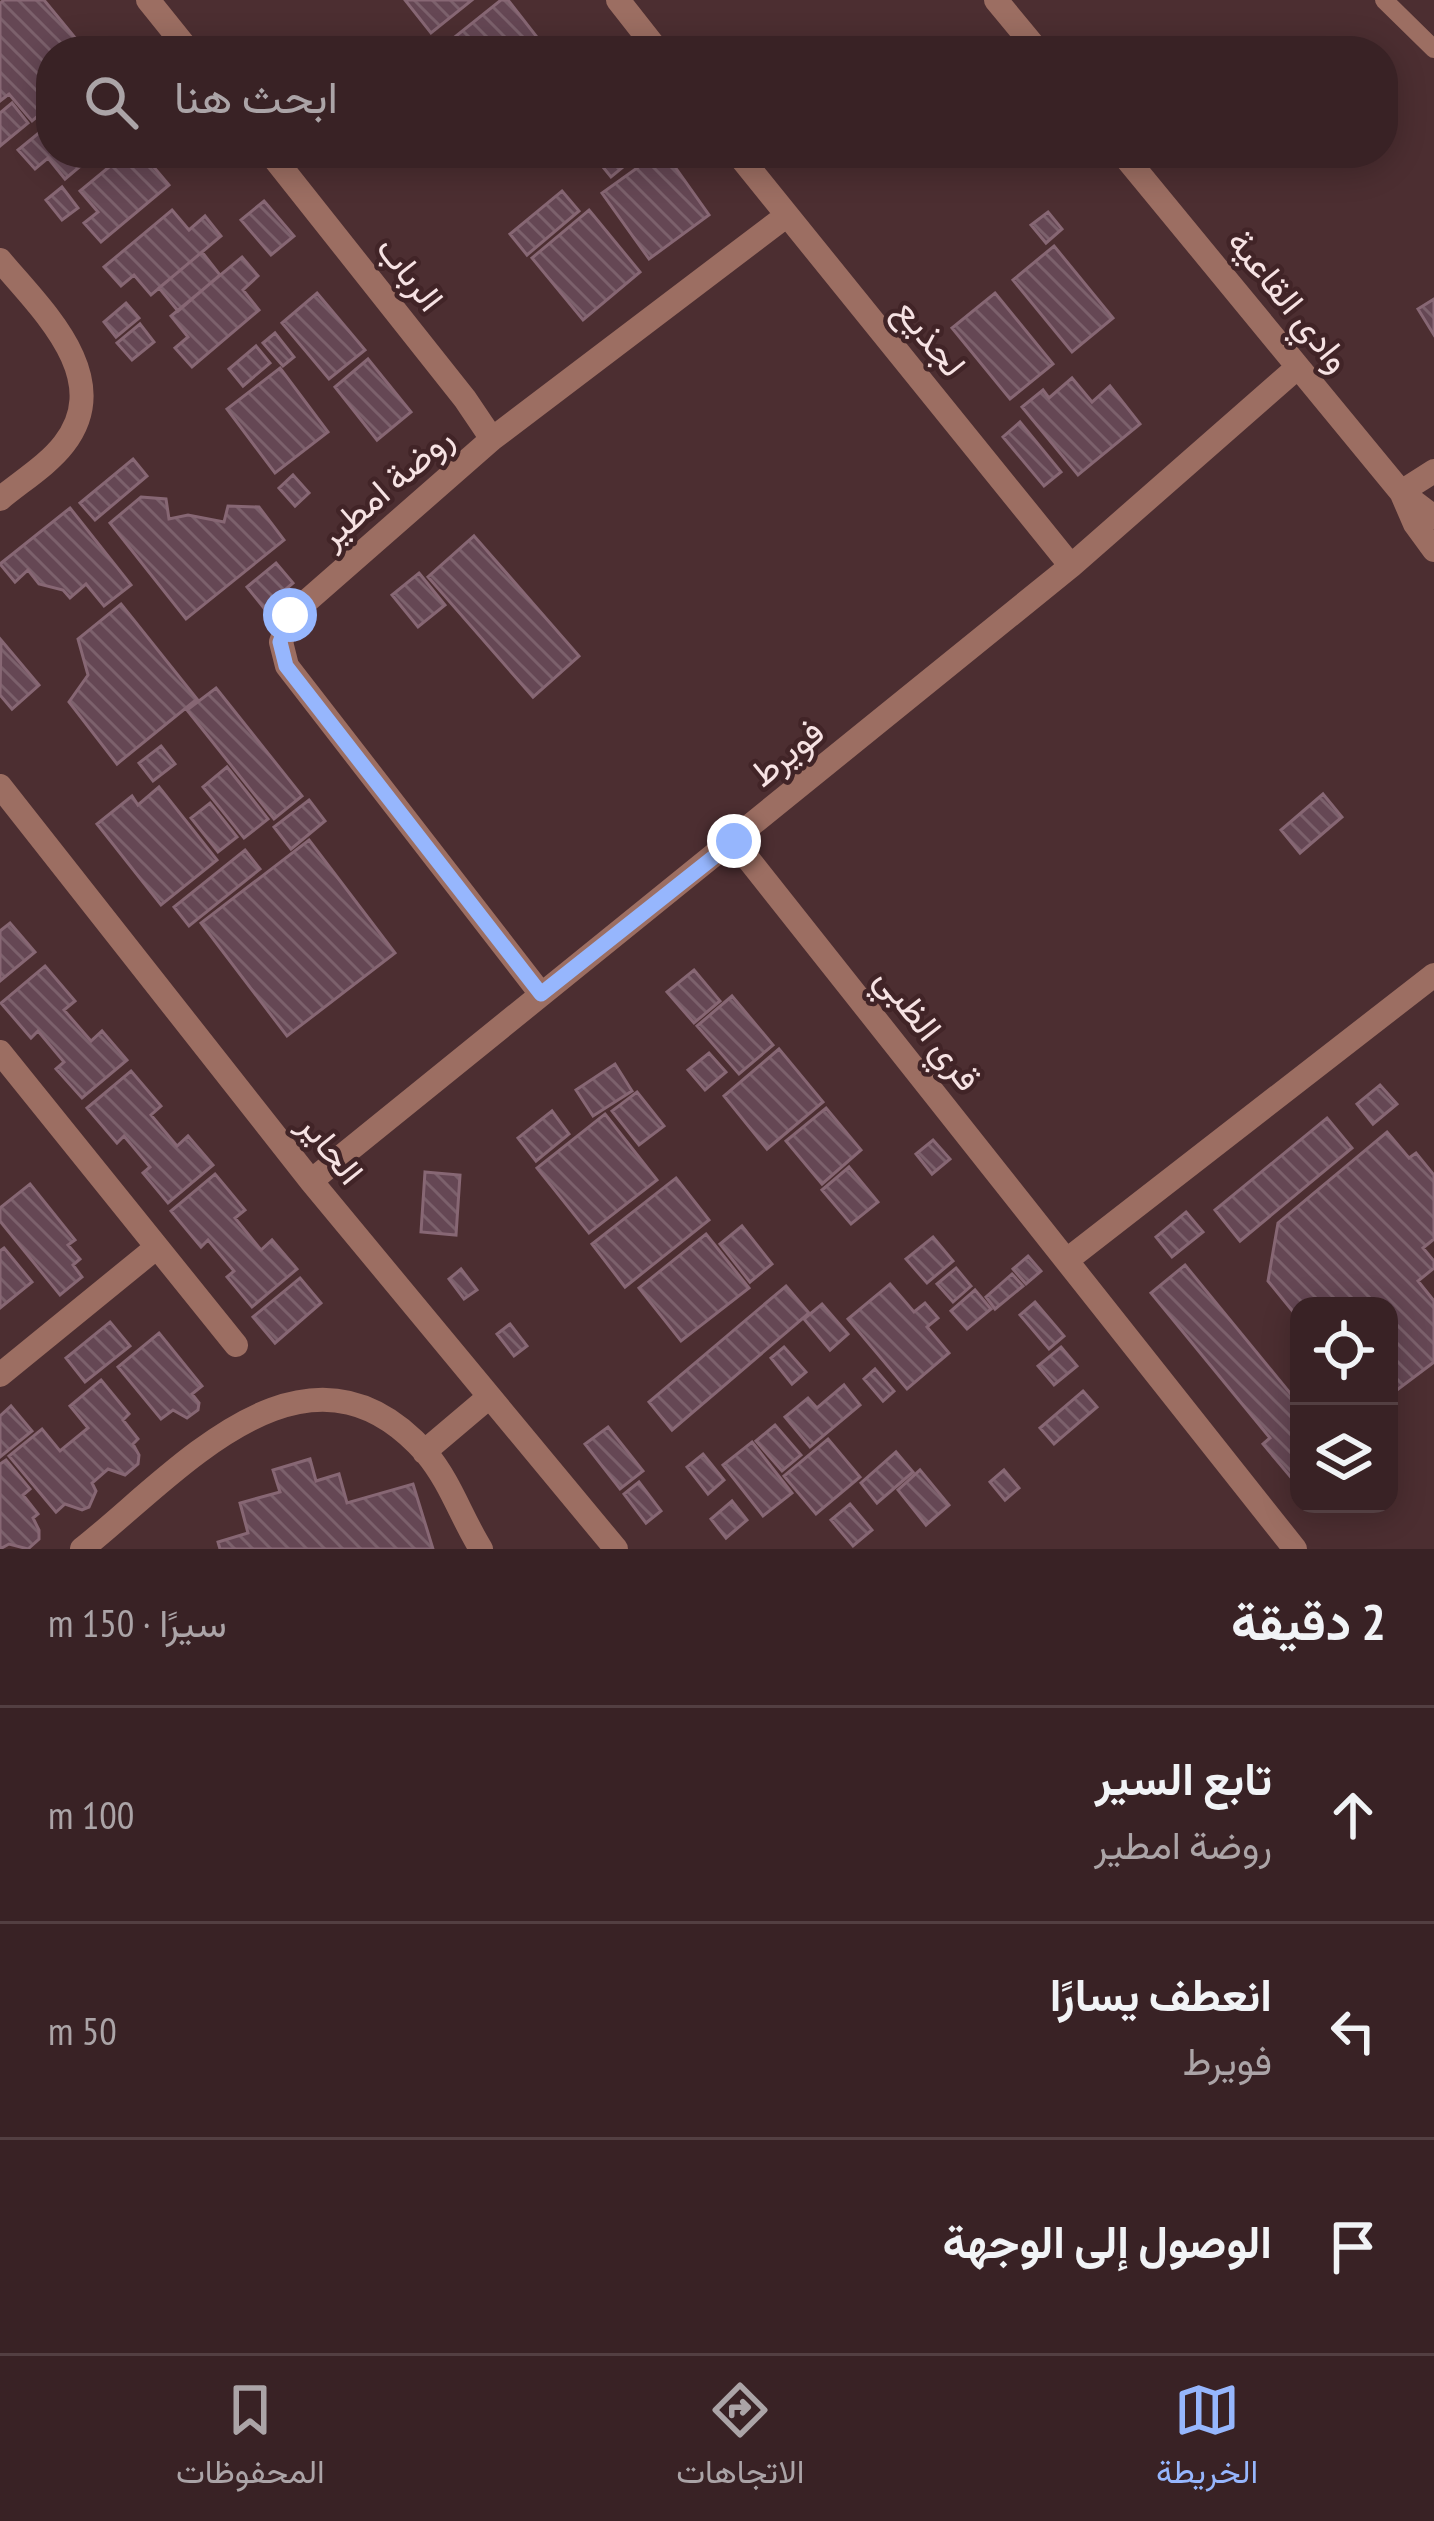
<!DOCTYPE html>
<html lang="ar">
<head>
<meta charset="utf-8">
<style>
  :root { --surface:#392225; --page:#402a2d; --text:#f1f3f6; --muted:#aba4a7; --line:#533f42; --accent:#96b6fd }
  body { margin:0; font-family:"PT Sans Narrow",Vazirmatn,sans-serif; background:var(--page); color:var(--text); direction:rtl }
  .controls { position:absolute; right:36px; bottom:36px; display:grid; overflow:hidden; border-radius:24px; box-shadow:0 6px 30px #0003 }
  .controls button { width:108px; height:108px; display:grid; place-items:center; padding:0; border:0; border-bottom:3px solid var(--line); background:var(--surface); color:var(--text); font:60px sans-serif }
  .stop { position:absolute; width:36px; height:36px; margin:-27px; border:9px solid #96b6fd; border-radius:50%; background:#fff }
  .stop.end { background:#96b6fd; border-color:#fff; box-shadow:0 3px 12px #0008 }
  .list { margin:0; padding:0; list-style:none }
  h2 { display:flex; justify-content:space-between; align-items:center; height:156px; margin:0; padding:0 48px; font-size:51px }
  h2 small { font-size:39px; font-weight:400; color:var(--muted) }
  .list li { display:grid; grid-template-columns:78px 1fr auto; gap:36px; align-items:center; box-sizing:border-box; height:216px; padding:0 48px; border-top:3px solid var(--line) }
  .list b { display:block; font-size:45px; white-space:nowrap }
  .list p { margin:0; font-size:39px; white-space:nowrap; color:var(--muted) }
  .list em { font-size:39px; font-style:normal; color:var(--muted) }
  .icon { flex:none; width:66px; height:66px; fill:none; stroke:currentColor; stroke-width:2; stroke-linecap:round; stroke-linejoin:round }
  .map { position:relative; flex:none; width:1434px; height:1549px; overflow:hidden; direction:ltr }
  .search { position:absolute; background:var(--surface); box-shadow:0 6px 30px #0003; left:36px; right:36px; top:36px; height:132px; display:flex; align-items:center; gap:30px; box-sizing:border-box; padding:0 42px; border-radius:48px; color:var(--muted); font-size:45px }
  .sheet { height:804px; background:var(--surface) }
  nav { display:flex; justify-content:space-around; align-items:center; box-sizing:border-box; height:168px; border-top:3px solid var(--line); background:var(--surface); font-size:33px; color:var(--muted) }
  nav a { display:grid; justify-items:center; gap:6px }
  nav .on { color:var(--accent) }
  .map>svg:first-child { display:block }
  .building { fill:url(#building-back-hatch); stroke:#876774; stroke-width:3 }
  .lines { fill:none; stroke-linecap:round; stroke-linejoin:round }
  .lane { stroke:#9c6e62; stroke-width:18 }
  .street { stroke:#9c6e62; stroke-width:24 }
  .route { stroke:#96b6fd; stroke-width:15 }
  .labels { text-anchor:middle; dominant-baseline:central; stroke-width:9; stroke-linejoin:round; paint-order:stroke }
  .street-label { font-size:36px; fill:#f6e2e3; stroke:#412427 }
</style>
</head>
<body>
<div class="map">
<svg width="1434" height="1549" viewBox="0 0 1434 1549">
  <defs>
    <pattern id="building-back-hatch" width="6" height="6" patternUnits="userSpaceOnUse" patternTransform="scale(3)"><rect width="6" height="6" fill="#654754"/><path d="M-1 5l2 2M0 0l6 6M5-1l2 2" fill="none" stroke="#7c616c"/></pattern>
  </defs>
  <rect width="100%" height="100%" fill="#4c2e31"/>
  <path class="building" d="M4 0H44L86 51H51V105L32 121 9 94 0 101V3Z
    M405 0H472L431 33Z
    M501 0H508L540 41 528 51H443L441 48Z
    M12 103 28 123 0 146V113Z
    M51 123V153H96L65 179 48 158 35 169 18 150Z
    M126 153H166L152 165 169 185 101 242 84 223 98 212 80 191Z
    M598 153H640L611 177 594 156Z
    M658 153H665L709 215 649 259 602 193Z
    M62 187 78 208 62 220 46 200Z
    M562 191 579 211 527 255 510 234Z
    M264 201 294 236 271 255 241 220Z
    M172 210 189 230 205 216 221 236 151 295 134 275 121 286 104 267Z
    M589 210 640 272 583 320 532 258Z
    M1048 212 1062 229 1046 243 1031 225Z
    M1054 246 1113 318 1072 352 1013 280Z
    M202 252 220 275 178 311 159 288Z
    M242 257 258 276 243 290 259 310 192 367 175 348 188 337 171 316Z
    M317 293 365 350 329 379 282 323Z
    M995 293 1053 364 1010 399 952 328Z
    M1434 299V335L1418 309Z
    M126 303 139 318 116 337 104 322Z
    M140 324 154 342 132 360 117 343Z
    M275 333 294 357 283 366 263 343Z
    M256 346 270 363 243 386 229 369Z
    M368 359 411 412 377 440 335 387Z
    M280 368 328 432 275 473 227 409Z
    M1072 378 1092 402 1110 386 1140 424 1078 475 1022 407 1043 390 1049 398Z
    M1020 422 1061 472 1044 486 1003 437Z
    M133 459 147 476 95 520 80 503Z
    M293 475 309 493 295 506 279 488Z
    M141 497 166 499 169 519 188 515 224 522 228 506 259 507 284 540 186 619 110 523Z
    M70 508 131 585 104 606 86 584 70 598 63 590 39 584 28 570 15 582 0 564Z
    M474 536 579 656 533 697 428 577Z
    M276 563 293 583 264 608 247 587Z
    M419 573 445 605 418 627 392 595Z
    M121 604 197 699 117 764 69 702 88 675 78 639Z
    M1 640 39 685 12 709 0 695Z
    M216 688 302 796 274 819 187 710Z
    M161 746 175 764 153 781 139 763Z
    M227 767 268 819 244 838 203 787Z
    M159 787 217 860 161 905 97 824 132 796 138 805Z
    M1323 794 1342 817 1300 853 1281 830Z
    M309 800 325 821 291 849 274 827Z
    M210 803 237 837 218 852 191 818Z
    M309 840 395 953 287 1036 201 923Z
    M245 850 260 869 189 926 174 907Z
    M10 923 35 952 0 981V931Z
    M45 966 75 1001 64 1010 91 1041 102 1031 127 1060 82 1098 56 1069 64 1062 38 1031 31 1038 1 1003Z
    M694 970 720 1001 694 1023 667 992Z
    M732 996 773 1045 739 1074 697 1026Z
    M779 1049 823 1102 767 1149 724 1096Z
    M709 1053 726 1072 705 1090 688 1070Z
    M615 1064 632 1091 593 1116 576 1090Z
    M131 1071 161 1106 151 1115 177 1146 188 1136 213 1165 168 1203 143 1173 150 1167 124 1136 117 1143 87 1108Z
    M1380 1085 1397 1104 1373 1124 1357 1104Z
    M637 1092 664 1126 639 1145 612 1111Z
    M826 1108 861 1150 822 1184 786 1141Z
    M552 1111 569 1134 536 1161 518 1138Z
    M605 1114 657 1180 589 1233 537 1168Z
    M1327 1118 1352 1148 1240 1241 1215 1210Z
    M1387 1132 1409 1158 1416 1153 1434 1175V1239L1423 1248 1434 1261V1268L1418 1281 1434 1301V1362L1389 1396V1306H1299V1319L1268 1281 1278 1223Z
    M933 1140 950 1159 932 1174 916 1154Z
    M849 1167 878 1202 851 1224 822 1190Z
    M425 1172 460 1175 456 1235 421 1232Z
    M215 1174 245 1210 235 1218 261 1250 272 1240 297 1269 252 1307 227 1277 234 1271 208 1240 201 1247 171 1211Z
    M676 1178 709 1220 625 1287 592 1244Z
    M30 1184 75 1240 68 1245 80 1259 73 1265 82 1277 60 1295 0 1221V1208Z
    M1186 1212 1203 1232 1172 1257 1156 1237Z
    M742 1226 772 1264 750 1282 720 1244Z
    M706 1234 749 1288 681 1341 639 1288Z
    M933 1237 953 1261 927 1283 906 1259Z
    M4 1248 32 1282 0 1308V1251Z
    M1028 1256 1041 1271 1026 1284 1013 1269Z
    M1185 1265 1299 1404V1477L1294 1481 1263 1444 1270 1438 1151 1293Z
    M956 1268 971 1286 953 1302 937 1284Z
    M461 1269 477 1290 464 1299 449 1279Z
    M1012 1274 1023 1286 995 1309 986 1297Z
    M300 1278 321 1303 275 1343 253 1317Z
    M890 1284 914 1312 925 1303 938 1318 927 1327 949 1353 907 1389 848 1319Z
    M786 1286 809 1313 672 1430 649 1402Z
    M975 1290 991 1309 967 1329 951 1311Z
    M1035 1302 1064 1336 1049 1349 1020 1315Z
    M822 1304 848 1334 830 1350 804 1319Z
    M110 1322 130 1346 85 1382 66 1358Z
    M510 1324 527 1346 514 1356 497 1334Z
    M159 1333 202 1386 192 1394 199 1403 198 1410 187 1418 173 1410 161 1419 118 1367Z
    M784 1347 806 1372 792 1384 771 1358Z
    M1061 1347 1077 1366 1054 1385 1038 1366Z
    M875 1369 894 1391 883 1401 864 1379Z
    M101 1380 129 1414 123 1420 138 1439 133 1444 139 1455 138 1464 125 1475 108 1469 92 1483 96 1491 89 1507 82 1510 65 1504 56 1512 9 1456 42 1429 60 1451 88 1428 70 1406Z
    M844 1385 860 1405 810 1447 785 1417 808 1398 817 1408Z
    M1083 1391 1097 1407 1054 1444 1040 1428Z
    M11 1406 32 1431 0 1457V1416Z
    M775 1425 801 1455 782 1471 756 1441Z
    M608 1427 643 1471 620 1489 585 1444Z
    M828 1439 860 1477 816 1514 784 1476Z
    M752 1442 792 1493 763 1516 723 1465Z
    M896 1452 913 1472 877 1503 861 1483Z
    M703 1454 724 1480 708 1494 687 1467Z
    M310 1459 316 1481 339 1474 347 1503 413 1484 433 1549H220L218 1542 248 1533 240 1503 280 1492 273 1470Z
    M6 1460 30 1489 23 1495 38 1514 33 1518 39 1530V1539L28 1549 9 1544 0 1549V1464Z
    M920 1470 949 1505 926 1525 898 1490Z
    M1004 1470 1019 1488 1005 1500 990 1482Z
    M639 1482 661 1511 646 1523 624 1494Z
    M732 1501 747 1520 726 1538 711 1519Z
    M850 1504 872 1530 853 1546 831 1520Z"/>
  <g class="lines">
    <path class="lane" d="M1384 0 1434 49"/>
    <path class="street" d="M148 0 189 51
      M618 0 658 51
      M996 0 1038 51
      M270 153 465 399 492 439
      M737 153 1071 566
      M1122 153 1401 492 1434 517
      M0 260C40 308 116 377 64 444 48 465 20 482 0 499
      M1401 492 1434 471
      M1402 494 1415 524 1434 550
      M0 786 311 1181 616 1549
      M734 841 1295 1549
      M541 994 287 666 281 642 291 615 492 439 786 216
      M0 1052 236 1345
      M311 1181 1071 566 1298 367
      M1067 1260 1434 975
      M0 1375 157 1247
      M424 1452 489 1397
      M82 1549C178 1473 306 1318 426 1453 451 1483 461 1517 481 1549"/>
  </g>
  <g class="lines">
    <path class="route" d="M290 615 280 642 286 666 541 994 734 841"/>
  </g>
  <g class="labels">
    <g class="street-label">
      <text transform="translate(411 273) rotate(52)">الرباب</text>
      <text transform="translate(1290 300) rotate(51)">وادي القاعية</text>
      <text transform="translate(931 337) rotate(51)">لجذيع</text>
      <text transform="translate(385 486) rotate(-41)">روضة امطير</text>
      <text transform="translate(786 752) rotate(-39)">فويرط</text>
      <text transform="translate(929 1028) rotate(52)">قري الظبي</text>
      <text transform="translate(332 1148) rotate(51)">الحاير</text>
    </g>
  </g>
</svg>
<div class="controls">
<button><svg class="icon" aria-label="locate" viewBox="0 0 24 24"><circle cx="12" cy="12" r="6"/><path d="M12 2v4M12 18v4M2 12h4M18 12h4"/></svg></button>
<button><svg class="icon" aria-label="layers" viewBox="0 0 24 24"><path d="M12 4l9 5-9 5-9-5zM3 14l9 5 9-5"/></svg></button>
</div>
<div class="stop" style="left:290px;top:615px"></div>
<div class="stop end" style="left:734px;top:841px"></div>
<div class="search"><svg class="icon" aria-label="search" viewBox="0 0 24 24"><circle cx="10" cy="10" r="6"/><path d="M15 15l6 6"/></svg>ابحث هنا</div>
</div>
<section class="sheet">
<h2>2 دقيقة<small>سيرًا · 150 m</small></h2>
<ul class="list">
<li><svg class="icon" aria-label="ahead" viewBox="0 0 24 24"><path d="M12 20V5M6 11l6-6 6 6"/></svg><div><b>تابع السير</b><p>روضة امطير</p></div><em>100 m</em></li>
<li><svg class="icon" aria-label="left" viewBox="0 0 24 24"><path d="M17 20v-9H6M10 6l-5 5 5 5"/></svg><div><b>انعطف يسارًا</b><p>فويرط</p></div><em>50 m</em></li>
<li><svg class="icon" aria-label="arrive" viewBox="0 0 24 24"><path d="M6 21V4h12l-3 4 3 4H6"/></svg><div><b>الوصول إلى الوجهة</b></div></li>
</ul>
</section>
<nav>
<a class="on"><svg class="icon" aria-label="map" viewBox="0 0 24 24"><path d="M3 6l6-2 6 2 6-2v14l-6 2-6-2-6 2zM9 4v14M15 6v14"/></svg>الخريطة</a>
<a><svg class="icon" aria-label="directions" viewBox="0 0 24 24"><path d="M12 3l9 9-9 9-9-9zM9 14v-3h6M13 9l2 2-2 2"/></svg>الاتجاهات</a>
<a><svg class="icon" aria-label="saved" viewBox="0 0 24 24"><path d="M7 4h10v16l-5-4-5 4z"/></svg>المحفوظات</a>
</nav>
</body>
</html>
